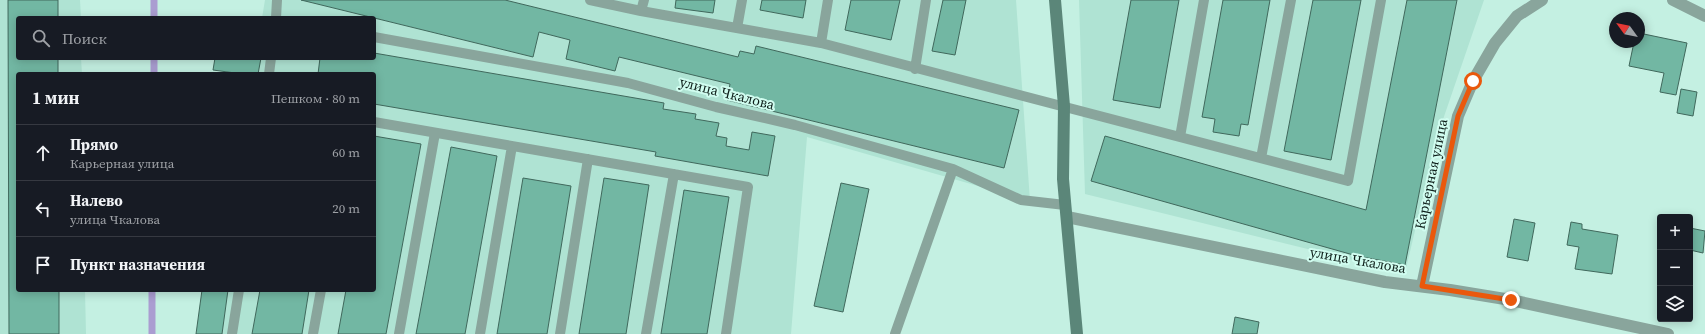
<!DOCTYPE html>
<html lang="ru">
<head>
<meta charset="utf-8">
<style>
  :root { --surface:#171b24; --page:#242831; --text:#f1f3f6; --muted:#9ea1a6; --line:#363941 }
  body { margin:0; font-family:"Source Serif 4",serif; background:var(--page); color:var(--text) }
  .controls { position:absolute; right:12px; bottom:12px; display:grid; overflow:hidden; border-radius:4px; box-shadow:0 2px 10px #0003 }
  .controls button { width:36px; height:36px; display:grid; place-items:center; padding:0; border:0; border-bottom:1px solid var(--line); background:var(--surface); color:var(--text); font:20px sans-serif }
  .compass { position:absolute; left:1609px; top:12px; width:36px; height:36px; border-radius:50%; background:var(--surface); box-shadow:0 2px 10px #0003; rotate:303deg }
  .stop { position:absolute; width:12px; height:12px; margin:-9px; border:3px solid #ea580c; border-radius:50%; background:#fff }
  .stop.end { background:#ea580c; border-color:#fff; box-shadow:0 1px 4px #0008 }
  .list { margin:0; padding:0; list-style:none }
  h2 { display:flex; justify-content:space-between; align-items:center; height:52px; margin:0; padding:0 16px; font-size:17px }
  h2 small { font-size:13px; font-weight:400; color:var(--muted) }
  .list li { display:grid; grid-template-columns:26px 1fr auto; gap:12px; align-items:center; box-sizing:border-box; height:56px; padding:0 16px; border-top:1px solid var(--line) }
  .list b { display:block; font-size:15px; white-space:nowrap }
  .list p { margin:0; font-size:13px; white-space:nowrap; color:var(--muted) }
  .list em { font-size:13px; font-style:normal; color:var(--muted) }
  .icon { flex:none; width:22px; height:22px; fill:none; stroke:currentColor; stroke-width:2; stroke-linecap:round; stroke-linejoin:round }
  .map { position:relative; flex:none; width:1705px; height:334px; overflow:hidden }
  .search { position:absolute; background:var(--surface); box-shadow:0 2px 10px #0003; left:16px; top:16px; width:360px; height:44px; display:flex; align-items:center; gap:10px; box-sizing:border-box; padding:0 14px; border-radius:4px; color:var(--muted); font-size:15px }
  .panel { position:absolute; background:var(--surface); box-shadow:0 2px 10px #0003; left:16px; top:72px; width:360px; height:220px; border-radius:4px }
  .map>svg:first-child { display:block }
  .built { fill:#afe3d3 }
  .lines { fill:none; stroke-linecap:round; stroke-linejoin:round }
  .stream { stroke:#aa9dd1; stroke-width:7 }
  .building { fill:#72b7a3; stroke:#40685c }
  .lane { stroke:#89a59c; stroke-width:10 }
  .street { stroke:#89a59c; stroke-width:12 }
  .secondary { stroke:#5b8679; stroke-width:12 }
  .route { stroke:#ea580c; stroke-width:5 }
  .labels { text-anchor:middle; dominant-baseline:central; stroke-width:4; stroke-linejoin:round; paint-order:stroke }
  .street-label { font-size:14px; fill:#0d1e19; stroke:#d1fdf0 }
</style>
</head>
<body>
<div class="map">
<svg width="1705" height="334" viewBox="0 0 1705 334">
  <rect width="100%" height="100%" fill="#c4f0e2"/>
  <path class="built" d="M0 0H80L81 18H18V58H81L82 74H18V290H85L86 334H0Z
    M265 0H1016L1030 201 807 137 791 334H215L222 290H374V74H254L256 58H374V18H262Z
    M1079 0H1484L1437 137 1405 273 1085 194Z"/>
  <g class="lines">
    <path class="stream" d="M154 18V0
      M154 74V58
      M152 334V290"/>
  </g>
  <path class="building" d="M8 0H58V18H18V58H58V74H18V290H59V334H9Z
    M301 0H505L738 57 740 51 754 54 756 46 1019 110 1004 168 727 100 730 84 619 57 615 71 566 59 570 40 539 32 533 57Z
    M676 0H715L713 13 675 8Z
    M762 0H806L803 18 760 10Z
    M851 0H900L891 40 845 30Z
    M943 0H966L955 55 932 51Z
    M1131 0H1179L1160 108 1113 100Z
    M1223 0H1270L1248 125 1241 124 1239 136 1213 132 1215 119 1202 117Z
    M1313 0H1361L1331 160 1284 151Z
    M1407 0H1457L1405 265 1357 256 1091 181 1105 136 1366 210Z
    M1639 33 1687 43 1676 95 1660 92 1664 73 1629 66 1634 42H1639Z
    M374 53 664 103 663 109 696 114 695 119 719 123 716 136 727 138 726 146 749 150 752 132 775 136 768 176 655 156 656 152 374 104V74H318L320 58H374Z
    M215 58H261L258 74H235V73L213 70Z
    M1681 89 1697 92 1693 116 1677 113Z
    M374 136 421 144 386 334H338L346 290H374Z
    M451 147 497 156 465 334H416Z
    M523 178 571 186 547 334H497Z
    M604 178 649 185 626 334H579Z
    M841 183 869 189 843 312 814 306Z
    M684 190 729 197 707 334H661Z
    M1514 219 1535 223 1528 261 1507 257Z
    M1571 222 1582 224V229L1618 235 1612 274 1575 269 1579 247 1567 245Z
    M1690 228 1705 231 1703 253 1690 250V252Z
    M202 290H228L222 334H196Z
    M260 290H309L302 334H252Z
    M1235 317 1259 322 1257 334H1232Z"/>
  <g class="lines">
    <path class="lane" d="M590 0 641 11 821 43 1348 181 1381 0
      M641 11 644 0
      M276 18 277 0
      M737 28 742 0
      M374 37 628 83 716 107 795 125 953 169 1021 200 1065 205
      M821 43 828 0
      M915 69 926 0
      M269 74 271 58
      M374 122 748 187 726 334
      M1180 137 1204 0
      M1261 158 1291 0
      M232 334 239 290
      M313 334 321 290
      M399 334 435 133
      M480 334 512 146
      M560 334 588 159
      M646 334 674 174
      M895 334 953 169"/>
    <path class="street" d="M1673 0 1705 16
      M1067 217 1385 282 1450 290 1511 300 1668 334
      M1422 286 1458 116 1473 81 1495 43 1517 16 1542 0"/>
    <path class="secondary" d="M1055 0 1064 106 1063 179 1077 334"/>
  </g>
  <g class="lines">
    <path class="route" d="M1473 81 1458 116 1422 286 1511 300"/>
  </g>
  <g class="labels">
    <g class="street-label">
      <text transform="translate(727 93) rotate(14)">улица Чкалова</text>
      <text transform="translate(1431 174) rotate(-78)">Карьерная улица</text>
      <text transform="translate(1358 260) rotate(10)">улица Чкалова</text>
    </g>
  </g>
</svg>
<div class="controls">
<button>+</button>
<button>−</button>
<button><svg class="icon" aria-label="layers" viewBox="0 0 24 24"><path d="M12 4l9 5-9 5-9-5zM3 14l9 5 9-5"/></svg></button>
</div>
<svg class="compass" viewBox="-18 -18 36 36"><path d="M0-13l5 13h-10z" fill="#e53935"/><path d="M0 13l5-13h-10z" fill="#9ea1a6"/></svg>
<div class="stop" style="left:1473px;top:81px"></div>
<div class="stop end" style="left:1511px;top:300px"></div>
<div class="search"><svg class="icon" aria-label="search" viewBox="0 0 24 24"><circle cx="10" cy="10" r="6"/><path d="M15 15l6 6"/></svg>Поиск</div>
<section class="panel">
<h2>1 мин<small>Пешком · 80 m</small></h2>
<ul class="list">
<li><svg class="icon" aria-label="ahead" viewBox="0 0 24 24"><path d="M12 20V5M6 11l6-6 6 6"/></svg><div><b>Прямо</b><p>Карьерная улица</p></div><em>60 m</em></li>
<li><svg class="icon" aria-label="left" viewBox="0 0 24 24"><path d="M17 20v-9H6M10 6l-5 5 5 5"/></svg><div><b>Налево</b><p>улица Чкалова</p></div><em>20 m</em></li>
<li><svg class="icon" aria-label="arrive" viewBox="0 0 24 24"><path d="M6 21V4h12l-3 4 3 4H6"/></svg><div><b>Пункт назначения</b></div></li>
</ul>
</section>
</div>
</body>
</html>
